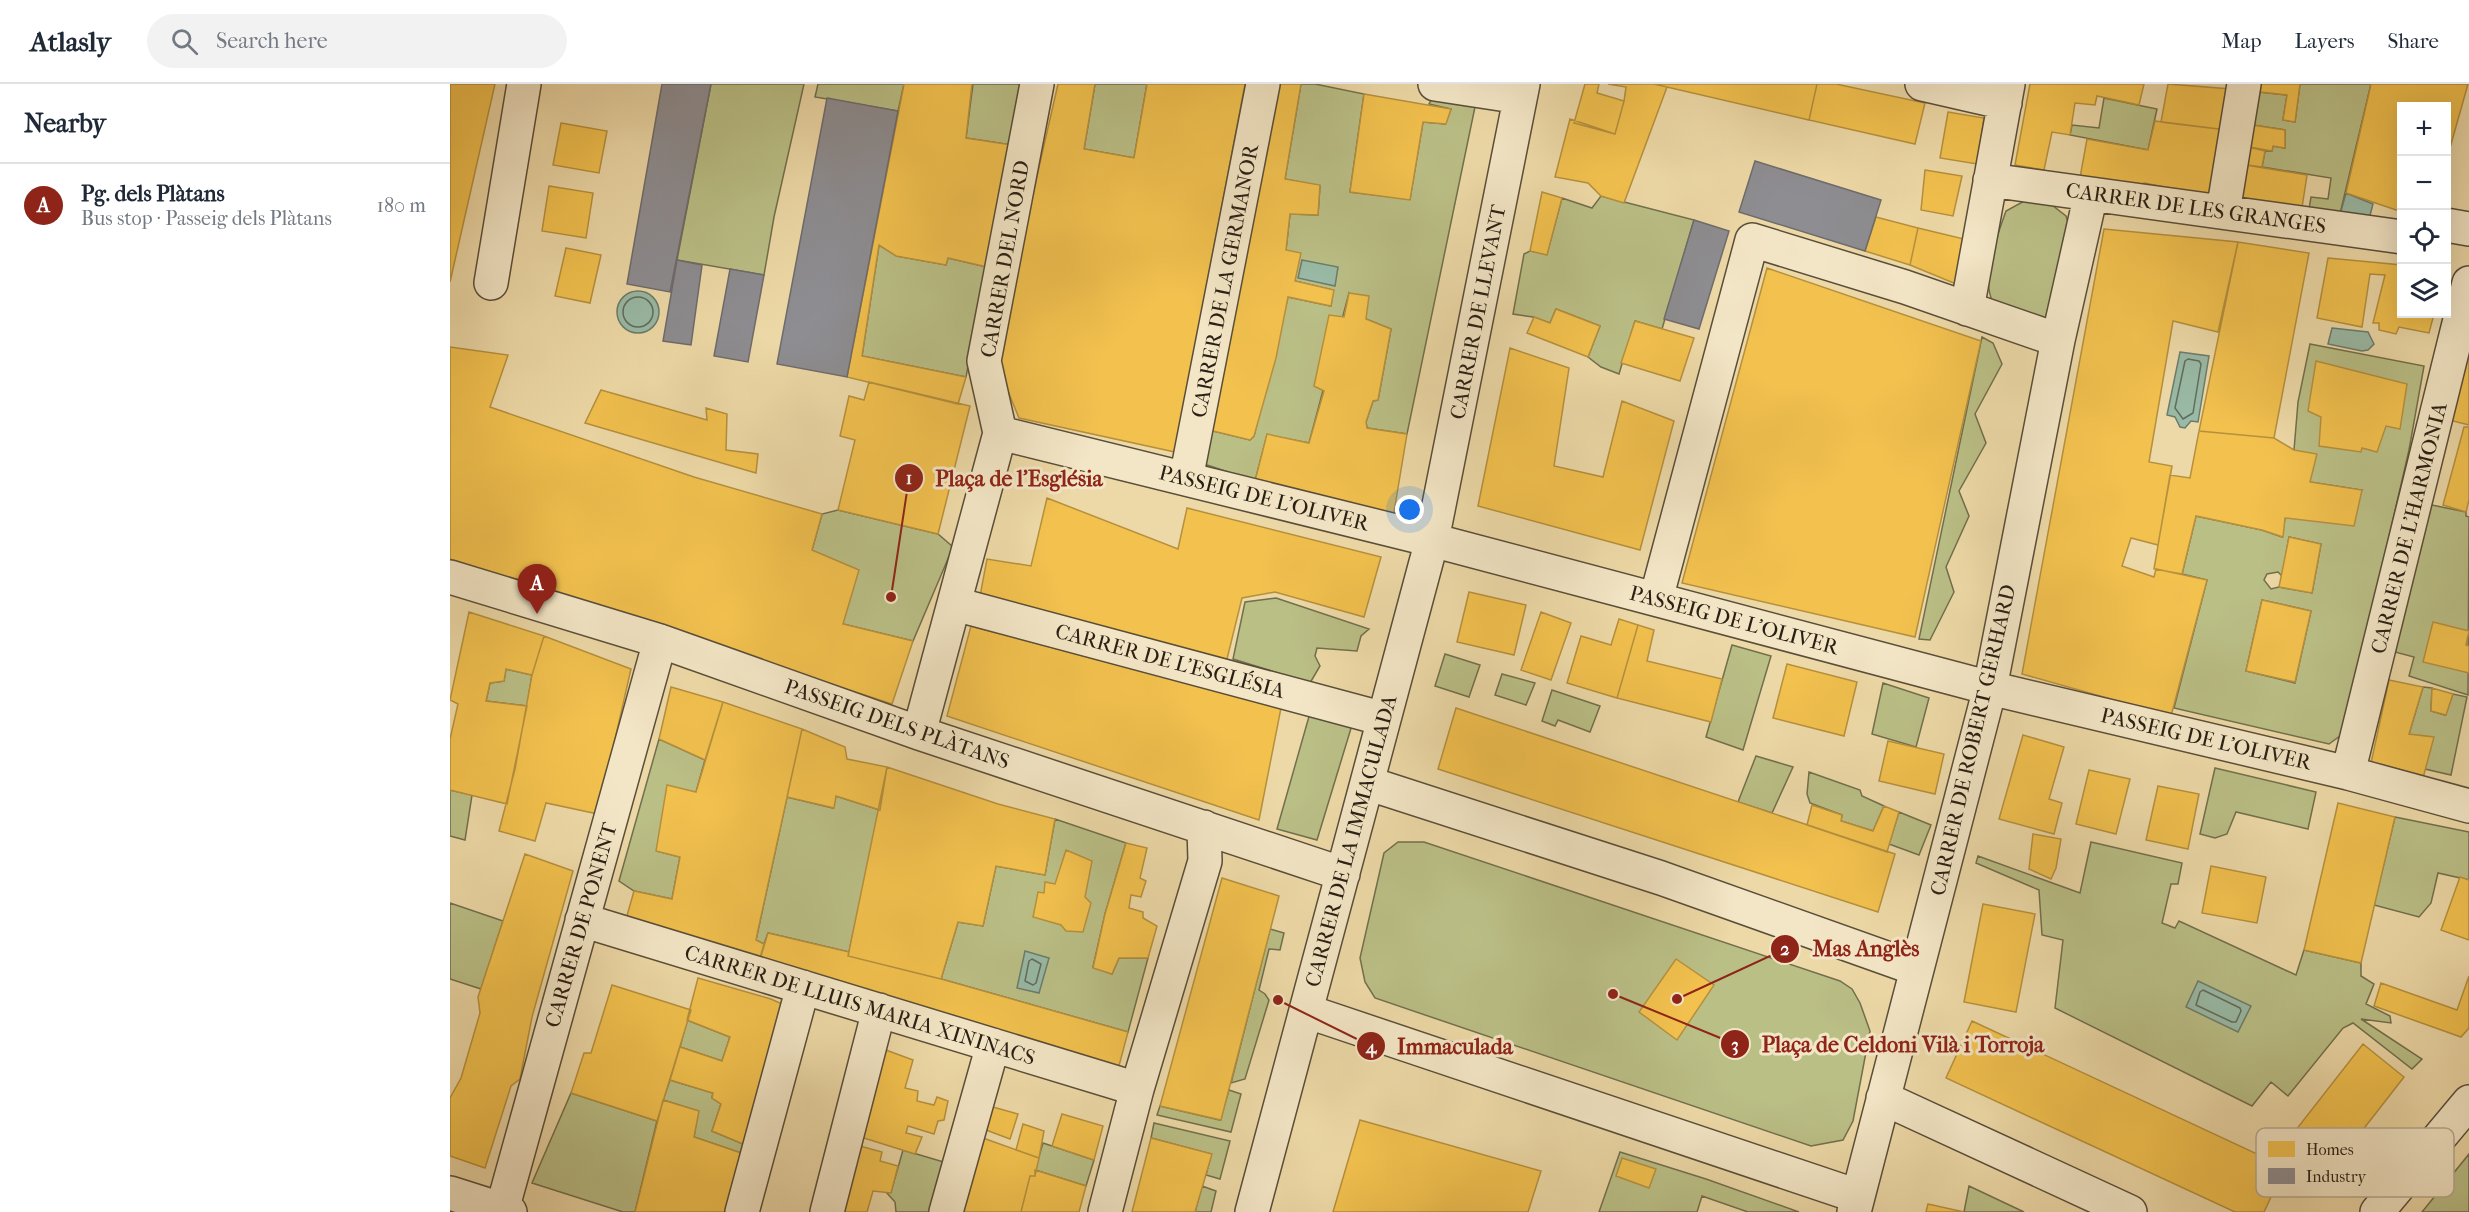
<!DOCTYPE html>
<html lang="en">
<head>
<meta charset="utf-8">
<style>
  :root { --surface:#fff; --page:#f2f2f3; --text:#1f2937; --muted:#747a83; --line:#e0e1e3; --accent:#8f2418 }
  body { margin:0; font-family:"IM FELL French Canon",serif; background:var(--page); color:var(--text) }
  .controls { position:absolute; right:18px; top:18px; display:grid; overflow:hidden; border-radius:0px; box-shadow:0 6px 24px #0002 }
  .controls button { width:54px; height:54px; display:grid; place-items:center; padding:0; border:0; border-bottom:2px solid var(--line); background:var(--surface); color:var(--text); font:30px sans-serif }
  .you { position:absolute; left:960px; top:426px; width:21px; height:21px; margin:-15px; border:4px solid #fff; border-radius:50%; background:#1a73e8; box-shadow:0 0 0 9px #1a73e833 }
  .badge { display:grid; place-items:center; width:39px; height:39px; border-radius:50%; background:var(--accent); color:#fff; font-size:20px; font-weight:700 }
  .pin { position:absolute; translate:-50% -50px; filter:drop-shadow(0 2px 3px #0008) }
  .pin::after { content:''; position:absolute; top:32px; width:21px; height:18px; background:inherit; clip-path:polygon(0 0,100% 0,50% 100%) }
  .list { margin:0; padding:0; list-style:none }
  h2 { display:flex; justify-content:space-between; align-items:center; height:78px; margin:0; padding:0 24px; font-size:26px }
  h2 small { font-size:20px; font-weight:400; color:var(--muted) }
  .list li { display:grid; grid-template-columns:39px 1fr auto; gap:18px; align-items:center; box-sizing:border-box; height:84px; padding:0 24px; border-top:2px solid var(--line) }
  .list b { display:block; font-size:22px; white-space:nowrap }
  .list p { margin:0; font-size:20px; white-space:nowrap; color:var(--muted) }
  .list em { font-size:20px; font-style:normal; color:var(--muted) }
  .icon { flex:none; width:33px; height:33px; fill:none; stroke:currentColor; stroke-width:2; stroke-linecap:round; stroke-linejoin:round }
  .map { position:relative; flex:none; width:2019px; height:1128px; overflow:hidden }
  header { display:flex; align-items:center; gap:36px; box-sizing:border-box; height:84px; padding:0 30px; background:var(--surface); border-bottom:2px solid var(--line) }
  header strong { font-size:28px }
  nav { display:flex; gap:33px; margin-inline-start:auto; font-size:21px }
  .search { width:420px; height:54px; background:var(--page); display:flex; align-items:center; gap:15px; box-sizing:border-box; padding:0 21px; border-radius:33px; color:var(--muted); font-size:22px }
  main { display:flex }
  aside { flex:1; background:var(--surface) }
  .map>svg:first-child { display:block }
  .green { fill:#babf86; stroke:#726f4d; stroke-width:1.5; fill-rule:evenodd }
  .water { fill:#99baa6; stroke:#6c7c6c; stroke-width:1.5 }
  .homes { fill:#f2c14e; stroke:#b6903d; stroke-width:1.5 }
  .industry { fill:#8d8d92; stroke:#6f6c6c; stroke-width:1.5 }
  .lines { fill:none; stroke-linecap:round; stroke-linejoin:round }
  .shore { stroke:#616c5d; stroke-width:1.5 }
  .minor-casing { stroke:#5a4e39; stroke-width:36 }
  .minor { stroke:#f3e6c6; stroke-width:33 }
  .labels { text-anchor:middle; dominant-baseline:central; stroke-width:6; stroke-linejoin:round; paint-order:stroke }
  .street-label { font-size:21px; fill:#291f14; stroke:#f3e6c6 }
  .key { fill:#f3e6c6; stroke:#b6aa91; stroke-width:1.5 }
  .key-label { font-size:16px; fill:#291f14 }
  .leader { fill:none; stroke:#8f2418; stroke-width:2 }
  .callout-dot { fill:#8f2418; stroke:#f3e6c6; stroke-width:2 }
  .mark-label { font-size:18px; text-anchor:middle; font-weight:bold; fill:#fff }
  .callout-label { font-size:22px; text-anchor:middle; font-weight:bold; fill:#8f2418; stroke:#f3e6c6; stroke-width:6; stroke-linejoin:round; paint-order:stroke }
</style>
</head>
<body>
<header>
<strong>Atlasly</strong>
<div class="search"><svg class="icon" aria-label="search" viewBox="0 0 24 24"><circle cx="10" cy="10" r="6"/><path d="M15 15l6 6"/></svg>Search here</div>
<nav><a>Map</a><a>Layers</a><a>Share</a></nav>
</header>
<main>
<aside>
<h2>Nearby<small></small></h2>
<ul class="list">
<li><span class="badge">A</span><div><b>Pg. dels Plàtans</b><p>Bus stop · Passeig dels Plàtans</p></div><em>180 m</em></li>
</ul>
</aside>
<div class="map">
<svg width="2019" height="1128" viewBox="0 0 2019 1128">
  <rect width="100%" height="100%" fill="#edd9a7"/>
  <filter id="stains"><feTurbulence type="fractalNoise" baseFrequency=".00333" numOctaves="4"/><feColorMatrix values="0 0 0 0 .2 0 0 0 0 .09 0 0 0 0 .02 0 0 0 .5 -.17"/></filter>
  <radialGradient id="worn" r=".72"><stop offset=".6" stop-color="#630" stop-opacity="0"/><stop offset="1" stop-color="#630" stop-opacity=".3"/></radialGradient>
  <path class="green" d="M261 0H354L324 133 314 191 227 176Z
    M368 0H454L448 27 365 13Z
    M523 0H571L562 61 516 54Z
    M645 0H697L684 74 634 65Z
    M851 0H865L914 10 900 108 960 115 973 38 995 40 1001 25 979 20 981 16 1019 20 1025 23 957 350 917 344 916 338 923 317 928 316 941 245 916 235 899 209 859 359 817 351 805 397 757 381 753 376 759 346 800 356 804 352 838 213 881 222 883 206 845 197 836 166 840 130 868 131 870 102 835 95Z
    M1850 0H1921L1889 134 1858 131 1861 113 1878 115 1881 94 1812 83 1815 67H1822L1823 62 1835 64V46L1796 40 1800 7 1837 11 1833 36 1845 38Z
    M1654 14 1707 25 1698 66 1620 51 1622 41 1649 44Z
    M1151 112 1244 136 1212 245 1185 237 1169 290 1151 283 1138 273 1150 242 1106 225 1100 239 1083 233 1063 230 1074 170 1080 167 1097 170 1112 114 1142 124Z
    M1576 116 1598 118 1616 132 1622 150 1604 232C1591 238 1583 236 1569 233 1565 232 1559 232 1555 230 1522 213 1547 153 1556 127Z
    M429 161 447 172 496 181 498 174 537 183 516 293 412 272Z
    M1532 253 1543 259 1552 280 1525 330 1536 359 1509 407 1519 432 1496 483 1504 508 1480 556 1469 555Z
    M1860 260 1974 282 1959 366 1894 649 1879 660 1724 624 1757 496 1732 490 1746 432 1812 446 1832 453 1835 434 1911 406 1860 398 1844 366 1848 318ZM1839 453 1871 460 1862 509 1829 503 1821 505 1814 496 1817 490 1828 488 1832 492ZM1812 516 1861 527 1845 599 1796 587Z
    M1977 420 2016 428V432L2019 433 2018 611 1959 592 1964 573 1945 568Z
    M388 426 488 450 503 463 463 557 393 540 362 466 372 430Z
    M826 514 919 545 911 552 907 567 867 564 865 572 870 582 860 599 783 575 795 518Z
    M1282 561 1321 572 1293 666 1256 653Z
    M995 570 1030 581 1019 613 985 602Z
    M56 585 82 591 77 622 36 617 40 599 54 597Z
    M1052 590 1085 599 1076 621 1045 611Z
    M1433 599 1479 614 1466 663 1422 650Z
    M1973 603 1982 604 1981 627 1995 631 2003 610 2017 613 2001 691 1975 685 1959 650Z
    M1102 606 1150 622 1140 648 1108 636 1105 642 1092 637Z
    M860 629 902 641 867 756 827 745Z
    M209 655 255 676 246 708 207 767 230 773 222 815 184 807 169 797Z
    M1306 672 1343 683 1322 729 1288 718Z
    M1765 684 1866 708 1858 745 1786 728 1777 750 1765 754 1750 750Z
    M1359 688 1410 706 1412 712 1434 722 1423 747 1391 737 1392 731 1360 719 1357 710Z
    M0 706 22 711 15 756 0 752Z
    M386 712 430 726 399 868 318 849 314 860 306 856 337 713 383 724Z
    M1449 728 1481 741 1469 771 1439 760Z
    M1945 733 2019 748V796L1988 789 1981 819 1969 833 1924 821Z
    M605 735 676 759 655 830 643 883 662 890 669 874H698L678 948 491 895 508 838 533 842 546 782 595 791Z
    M948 758H974L1390 897 1402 905 1410 919 1420 947 1403 1037 1393 1056 1361 1062 925 914 915 898 910 874 934 769Z
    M1641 758 1732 779 1728 800H1721L1712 839 1725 844 1729 837 1846 891 1854 866 1911 879V892L1924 900 1916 920 1940 932 1941 939 1911 935 1972 975 1962 985 1903 939 1893 944 1838 1012 1821 998 1802 1022 1605 924 1613 856 1592 851 1589 806 1526 779 1528 772 1630 809Z
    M0 819 53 837 31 905 0 895Z
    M820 845 834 849 830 866 819 865 809 906 815 910 819 916 795 995 781 999Z
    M237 936 280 953 272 977 230 963Z
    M220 996 263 1009 262 1014 271 1020 262 1047 298 1062 297 1071 244 1053 248 1027 213 1016Z
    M779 1006 791 1010 781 1048 707 1031 710 1022 770 1036Z
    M121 1009 207 1037 185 1128H173L82 1099Z
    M704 1039 780 1057 770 1095 756 1091 761 1070 701 1054Z
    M593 1059 644 1076 636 1102 585 1086Z
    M453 1066 497 1079 482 1128H446L445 1118 436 1108H441Z
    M1170 1068 1256 1095 1349 1128H1298L1252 1112 1247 1128H1149Z
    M2019 1070V1128H1972Z
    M752 1102 766 1107 761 1128H745Z
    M1519 1102 1574 1128H1514Z"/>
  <path class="water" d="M1896 109 1923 120 1918 139 1889 134Z
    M852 176 888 183 885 202 848 194Z
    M167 228a21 21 0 1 1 42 0a21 21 0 1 1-42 0Z
    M1882 244 1918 248 1924 260 1918 266 1912 267 1878 260Z
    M1730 268 1759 272 1748 338 1741 337 1735 344 1730 343 1725 333 1717 331Z
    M575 867 599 874 589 909 567 904Z
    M1748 897 1801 922 1788 948 1736 923Z"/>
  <path class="homes" d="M0 0H45L0 198Z
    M454 0H522L516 54 562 61 537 183 498 174 496 181 446 172 429 161 412 272 516 293 508 320 397 293Z
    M608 0H645L634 65 684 74 697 0H795L725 368 569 334 545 276Z
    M826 0H851L835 95 870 101 868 131 840 130 836 166 851 169 845 197 884 206 881 222 838 213 826 274 804 352 800 356 759 346Z
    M1135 0H1149L1147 9 1174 17 1165 50 1124 39Z
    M1158 0H1204L1217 3 1174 119 1151 112 1138 99 1105 93 1120 35 1165 50 1174 17 1176 3Z
    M1204 0H1367L1359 36Z
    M1367 0H1386L1475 19 1465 60 1359 36Z
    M1580 0H1694L1689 21 1647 12 1645 21 1625 19 1620 51 1602 48 1594 86 1565 81Z
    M1718 0 1781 5 1776 46 1711 38Z
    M1801 0H1850L1845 38 1833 36 1837 11 1800 7Z
    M1921 0H2018L1996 78V22H1952V128L1896 109Z
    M914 10 1001 25 996 40 973 38 960 116 900 108Z
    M1498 28 1534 34 1527 80 1490 74Z
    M1705 37 1776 46 1769 114 1694 99 1692 109 1629 99 1637 55 1698 66Z
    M111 39 157 47 149 89 103 81Z
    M1796 40 1835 46V64L1823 62 1822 67 1794 62Z
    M1794 62 1815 67 1812 83 1790 80Z
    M1790 80 1857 91 1851 130 1786 121Z
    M1475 86 1512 92 1503 132 1471 126Z
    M99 102 143 109 136 154 92 147Z
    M1092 108 1112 114 1097 171 1080 167Z
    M1426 133 1468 144 1460 181 1415 167Z
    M1468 144 1514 155 1506 200 1460 181Z
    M1654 145 1788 158 1768 248 1723 237 1699 378 1722 382 1708 461 1681 454 1672 482 1704 493 1706 485 1757 496 1721 632 1572 590Z
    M1788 158 1859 169 1824 354 1749 347Z
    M116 164 151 171 140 219 105 212Z
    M1878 174 1952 181V230H1984L1979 249 1949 243 1946 250 1929 246V239H1923L1935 191 1920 190 1912 243 1867 234Z
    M1317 184 1531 257 1465 553 1232 499Z
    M899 209 919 212 916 235 941 245 928 316 923 317 916 338 917 344 957 350 943 434 805 397 817 350 859 359 874 307 864 302 879 231 894 233Z
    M1106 225 1150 242 1138 273 1077 249 1084 233 1100 239Z
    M1185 237 1244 254 1230 297 1171 279Z
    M2019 251V341L1999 336Z
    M0 263 58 271 40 323 244 393 372 430 362 466 409 486 393 540 463 557 442 620 0 475Z
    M1060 264 1119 284 1104 382 1153 393 1172 317 1224 337 1190 466 1028 422Z
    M1866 277 1957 300 1950 345 1936 342 1927 368 1912 364 1911 368 1869 362 1871 333 1858 327Z
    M419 298 520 322 488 450 388 426 405 356 390 352 399 312 414 316Z
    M151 306 257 336 256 324 277 330 276 366 308 370 306 389 135 339Z
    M2014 343H2019V416L2016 428 1993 421Z
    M1749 347 1824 354 1844 366 1867 370 1860 398 1912 406 1904 442 1835 434 1833 453 1812 446 1746 432 1732 490 1704 485 1720 391 1740 394Z
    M597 414 728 465 737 424 931 473 914 533 825 508 792 514 776 579 530 512 537 475 581 482Z
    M1839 453 1871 460 1862 509 1829 503Z
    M1019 508 1076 521 1064 571 1007 558Z
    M1812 516 1861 527 1845 598 1796 587Z
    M19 528 94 552 82 591 56 585 54 597 40 599 36 617 77 622 57 720 0 706V655L8 620 0 616Z
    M1091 528 1121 539 1101 596 1071 586Z
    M1169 535 1188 541 1167 614 1117 599 1131 552 1161 561Z
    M1983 538 2019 547 2016 561 2019 562V589L1973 578Z
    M1188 541 1204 546 1197 577 1272 595 1261 638 1167 614Z
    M521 542 831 624 809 736 497 632Z
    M94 552 181 585 148 730 96 719 85 757 49 747 65 685 82 591Z
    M1337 580 1407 598 1394 652 1323 634Z
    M1939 596 1973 603 1959 650 1984 653 1973 694 1921 679Z
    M221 603 273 618 255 676 209 655Z
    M1982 604 2003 610 1996 631 1981 627Z
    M273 618 352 645 308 846 306 856 314 860 307 885 174 842 184 807 222 815 230 773 206 767 217 701 246 708Z
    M1006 624 1445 770 1428 828 988 685Z
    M352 645 395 663 397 675 437 683 430 726 386 712 384 724 337 713Z
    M1573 651 1614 663 1599 715 1612 719 1604 750 1549 735Z
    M1438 657 1494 670 1485 710 1429 697Z
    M437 683 548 720 605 735 595 791 546 782 533 842 508 838 491 895 398 872Z
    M1639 686 1680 695 1666 750 1626 740Z
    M1708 702 1749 710 1738 765 1696 756Z
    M1888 719 1945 733 1911 879 1854 866Z
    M1362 721 1392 731 1391 737 1423 747 1434 722 1449 728 1437 768 1357 741Z
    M1583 750 1611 755 1606 784 1601 795 1579 785Z
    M676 759 697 764 690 794 696 797 691 813 681 811 679 824 693 828V834L707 842 698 874H669L662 890 643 884 655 830Z
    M616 766 642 777 635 813 641 819 633 848 616 847 611 841 583 833 588 808 594 809 595 798 605 800Z
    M75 770 123 787 82 933 70 995 61 1002 35 1084 0 1072V1014L11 994 30 929 28 913Z
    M1761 782 1816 793 1807 839 1752 829Z
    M2010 793 2019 796V856L1991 846Z
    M772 794 829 812 771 1036 710 1022Z
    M1533 820 1585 830 1566 928 1514 918Z
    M318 849 399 868 398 872 491 895 678 948 666 993 307 885Z
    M1226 875 1264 901 1227 956 1189 928Z
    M2019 892V944L2011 953 1924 922 1931 899 2007 926Z
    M248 894 321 915 334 921 298 1062 262 1047 271 1020 262 1014 263 1009 220 996 230 963 272 977 280 953 237 936Z
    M162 901 241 926 207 1037 121 1009 134 969H141Z
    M1522 937 1835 1083 1814 1128H1785L1496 994Z
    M1913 960 1954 993 1880 1088 1838 1056Z
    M425 962 463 976 455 1004 468 1007 467 1017 484 1021 487 1013 498 1017 494 1036 488 1037 484 1050 458 1042 456 1049 472 1053 465 1070 401 1050Z
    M213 1016 249 1027 244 1053 297 1071 279 1128H185Z
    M543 1023 568 1030 560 1055 536 1046Z
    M612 1030 653 1042 644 1076 602 1062Z
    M910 1036 1091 1087 1078 1128H883Z
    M573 1040 594 1047 589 1074 566 1066Z
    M533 1054 589 1074 585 1092H580L571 1128H511Z
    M701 1054 762 1070 745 1128H682Z
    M399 1059 432 1068 430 1077 448 1082 441 1109 423 1107 417 1128H381Z
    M1172 1074 1206 1085 1199 1104 1166 1092Z
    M585 1086 636 1102 629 1128H571L580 1092H585Z
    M1478 1120 1514 1128H1476Z"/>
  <path class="industry" d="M212 0H261L220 208 177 200Z
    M377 14 448 27 397 293 327 280Z
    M1305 77 1431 116 1415 167 1289 128Z
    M1244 136 1279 147 1249 245 1214 235Z
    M227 176 252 181 241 261 213 257Z
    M280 185 314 191 298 278 264 272Z"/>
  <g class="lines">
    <path class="shore" d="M173 228a15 15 0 1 1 30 0a15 15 0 1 1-30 0Z
      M1738 275 1749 277 1751 280 1743 329 1733 335 1725 324 1735 277Z
      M582 875 591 880 586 899 583 901 575 897 579 877Z
      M1753 906 1790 924 1791 927 1786 938H1782L1746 921 1750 908Z"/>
    <g class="minor-casing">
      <path id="minor" d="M985 0 1070 13
        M1472 0 1555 19
        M1540 96 1952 153
        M1773 128 1794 0
        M1996 141 2019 145
        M41 199 74 0
        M1517 225 1558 0
        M550 349 982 456 1540 604 1898 689 2019 722
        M736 395 813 0
        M0 493 210 557 469 649 893 790
        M1206 515 1302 156 1455 203 1608 256
        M505 520 934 635
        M469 649 550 349 534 277 587 0
        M1898 689 2019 199
        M917 699 1211 794 1467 885
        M132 836 687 1005
        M856 927 1407 1112
        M1433 1014 1680 1128
        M0 1109 60 1128
        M52 1126 210 557
        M292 1128 353 903
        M377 1128 429 926
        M496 1128 543 961
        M655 1128 687 1005 755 777 754 743
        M802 1128 982 456 1073 0
        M1404 1128 1540 604 1608 256 1641 110
        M1927 1128 2019 1018"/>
    </g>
    <use href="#minor" class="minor"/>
  </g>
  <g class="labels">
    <g class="street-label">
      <text transform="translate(1746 124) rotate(8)">CARRER DE LES GRANGES</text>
      <text transform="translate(555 175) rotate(-80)">CARRER DEL NORD</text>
      <text transform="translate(775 197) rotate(-79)">CARRER DE LA GERMANOR</text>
      <text transform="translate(1028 228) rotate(-79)">CARRER DE LLEVANT</text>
      <text transform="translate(814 414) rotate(14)">PASSEIG DE L'OLIVER</text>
      <text transform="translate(1959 444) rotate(-76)">CARRER DE L'HARMONIA</text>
      <text transform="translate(1284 536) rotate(15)">PASSEIG DE L'OLIVER</text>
      <text transform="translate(720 577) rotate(15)">CARRER DE L'ESGLÉSIA</text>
      <text transform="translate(447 640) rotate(19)">PASSEIG DELS PLÀTANS</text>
      <text transform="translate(1756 655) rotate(13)">PASSEIG DE L'OLIVER</text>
      <text transform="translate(1523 656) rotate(-77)">CARRER DE ROBERT GERHARD</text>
      <text transform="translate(901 757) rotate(-75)">CARRER DE LA IMMACULADA</text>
      <text transform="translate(131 841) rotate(-74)">CARRER DE PONENT</text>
      <text transform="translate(410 921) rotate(17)">CARRER DE LLUIS MARIA XININACS</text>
    </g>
  </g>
  <rect x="1806" y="1044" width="198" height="69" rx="9" class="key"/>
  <rect x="1818" y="1057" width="27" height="16" fill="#f2c14e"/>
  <rect x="1818" y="1084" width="27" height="16" fill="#8d8d92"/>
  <g class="key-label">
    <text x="1856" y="1071">Homes</text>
    <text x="1856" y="1098">Industry</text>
  </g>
  <path class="leader" d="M441 513L459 394M1227 915L1335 865M1163 910L1285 960M828 916L921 962"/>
  <g class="callout-dot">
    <circle cx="441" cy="513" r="6"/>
    <circle cx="1227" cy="915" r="6"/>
    <circle cx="1163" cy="910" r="6"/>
    <circle cx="828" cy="916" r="6"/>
    <circle cx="459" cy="394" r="15"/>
    <circle cx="1335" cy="865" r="15"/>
    <circle cx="1285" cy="960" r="15"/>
    <circle cx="921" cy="962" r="15"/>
  </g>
  <g class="mark-label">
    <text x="459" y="400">1</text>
    <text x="1335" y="871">2</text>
    <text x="1285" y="967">3</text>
    <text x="921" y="969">4</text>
  </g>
  <g class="callout-label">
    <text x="569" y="402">Plaça de l'Església</text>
    <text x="1416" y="872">Mas Anglès</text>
    <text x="1453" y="968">Plaça de Celdoni Vilà i Torroja</text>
    <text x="1005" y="970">Immaculada</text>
  </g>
  <rect width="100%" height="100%" filter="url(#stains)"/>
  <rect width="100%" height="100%" fill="url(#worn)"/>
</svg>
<div class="controls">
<button>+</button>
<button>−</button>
<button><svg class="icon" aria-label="locate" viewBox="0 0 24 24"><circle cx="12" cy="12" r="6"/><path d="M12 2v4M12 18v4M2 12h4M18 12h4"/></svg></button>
<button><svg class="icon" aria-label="layers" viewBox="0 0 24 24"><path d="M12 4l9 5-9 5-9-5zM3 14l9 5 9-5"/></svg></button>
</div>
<div class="you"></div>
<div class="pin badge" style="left:87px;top:530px">A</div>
</div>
</main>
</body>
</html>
